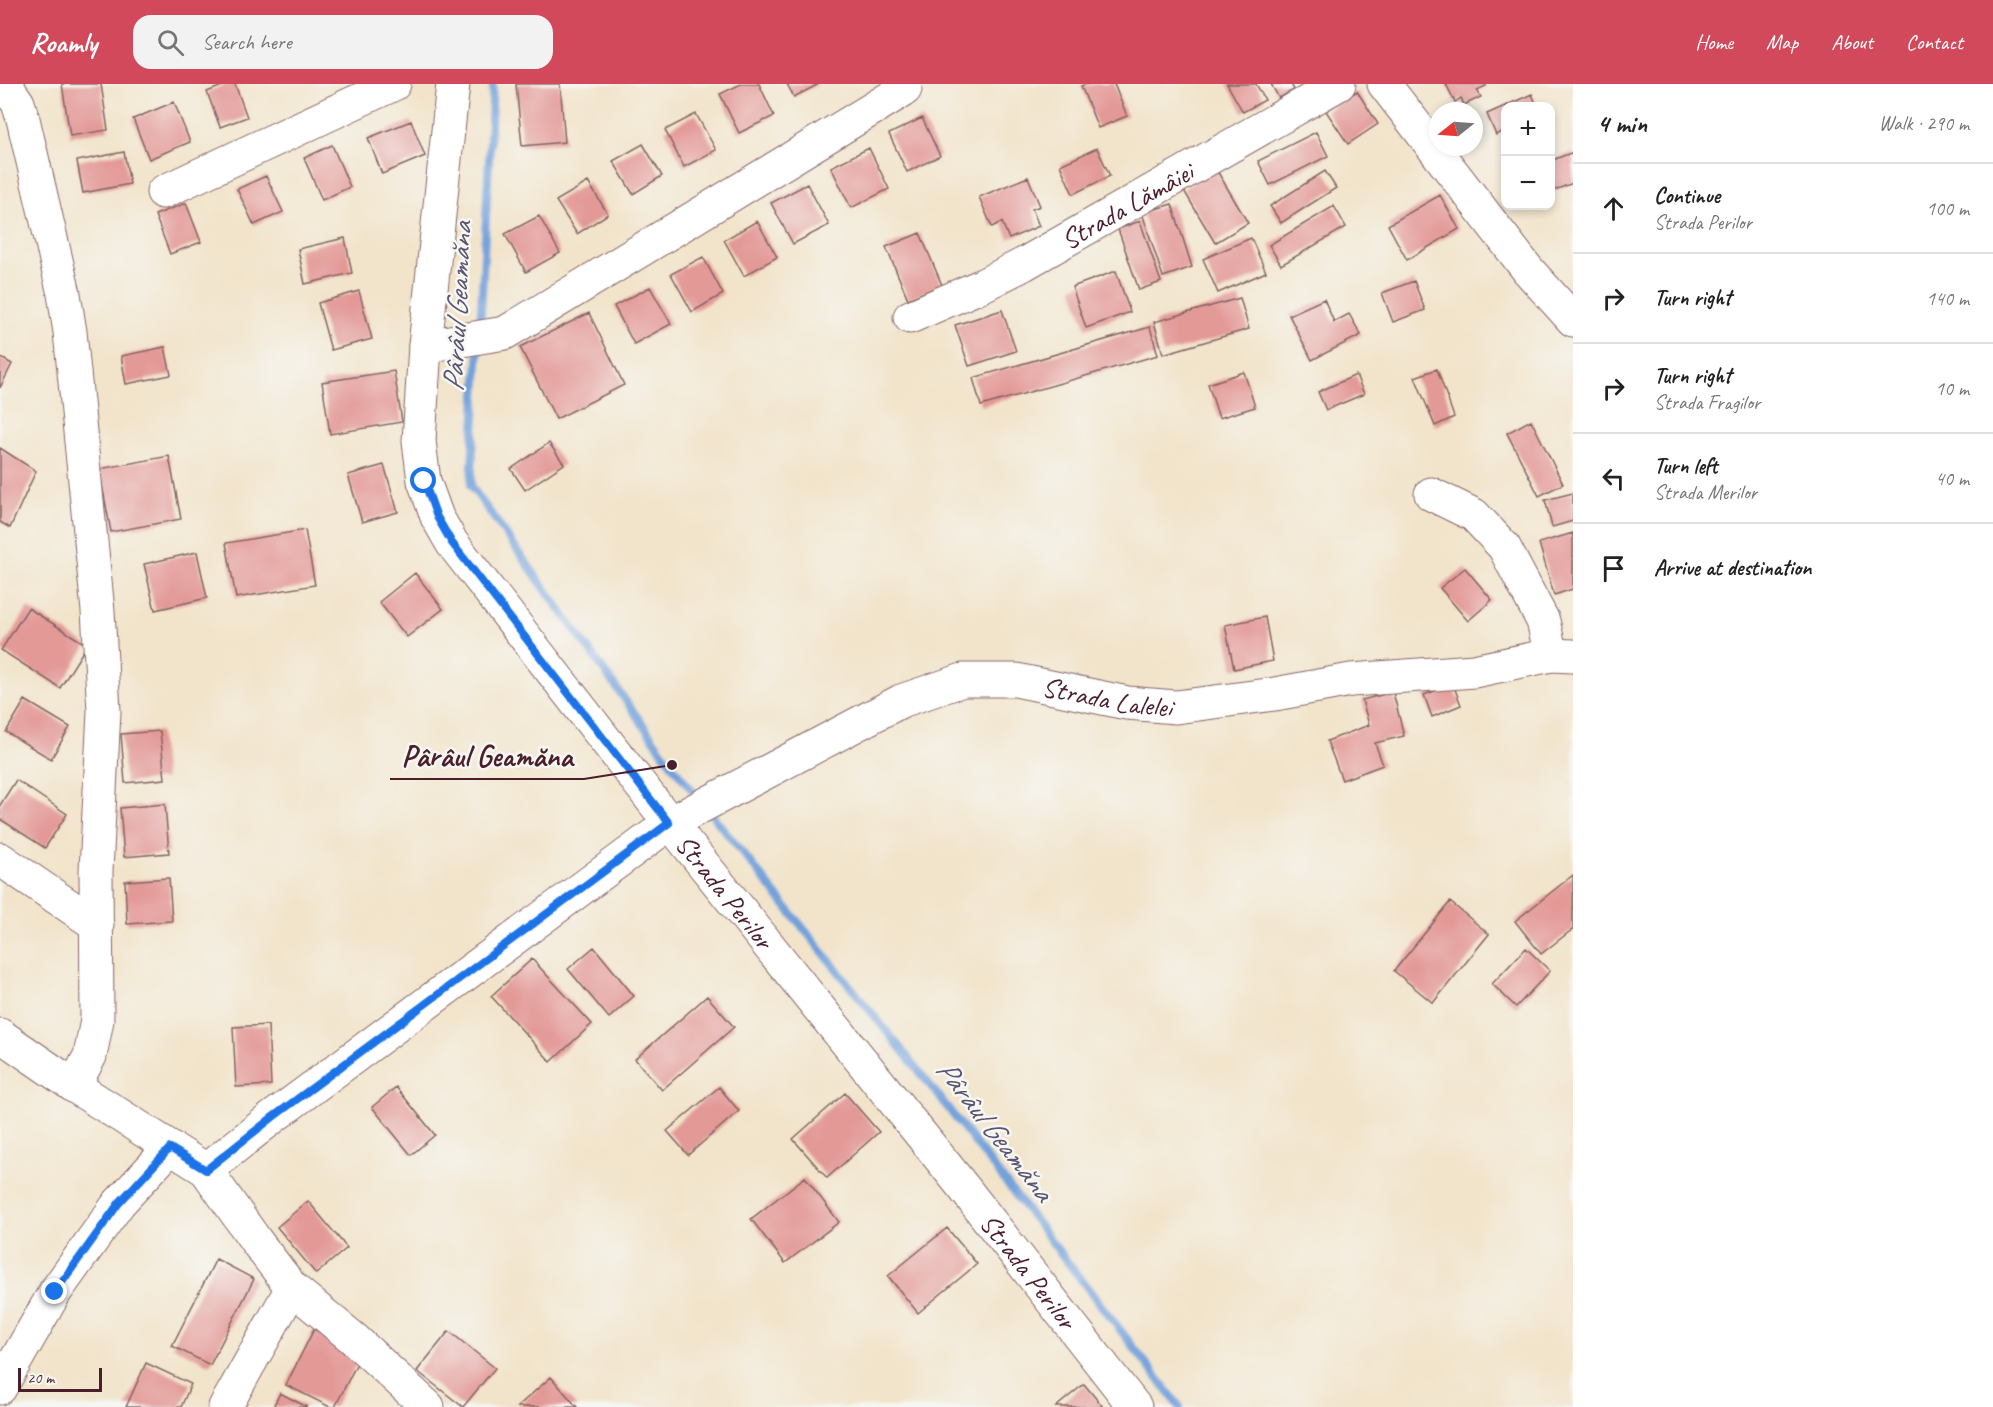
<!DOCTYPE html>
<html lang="en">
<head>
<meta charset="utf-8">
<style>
  :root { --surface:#fff; --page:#f2f2f2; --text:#222; --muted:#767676; --line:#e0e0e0; --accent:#d1495b }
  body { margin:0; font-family:Caveat,sans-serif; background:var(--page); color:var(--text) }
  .controls { position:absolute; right:18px; top:18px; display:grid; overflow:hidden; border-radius:12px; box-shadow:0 3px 9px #0003 }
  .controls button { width:54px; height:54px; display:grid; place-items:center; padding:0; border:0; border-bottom:2px solid var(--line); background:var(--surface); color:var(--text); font:30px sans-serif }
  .compass { position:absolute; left:1429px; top:18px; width:54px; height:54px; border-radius:50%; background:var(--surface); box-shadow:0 3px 9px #0003; rotate:253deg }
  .scale { position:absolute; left:18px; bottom:15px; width:84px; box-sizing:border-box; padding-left:6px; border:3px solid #4a1f2b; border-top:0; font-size:16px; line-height:21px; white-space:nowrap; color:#4a1f2b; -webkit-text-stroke:4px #f6f6f2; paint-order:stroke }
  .stop { position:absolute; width:18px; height:18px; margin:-14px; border:4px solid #1a73e8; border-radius:50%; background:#fff }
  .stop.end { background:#1a73e8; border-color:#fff; box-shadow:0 2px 6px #0008 }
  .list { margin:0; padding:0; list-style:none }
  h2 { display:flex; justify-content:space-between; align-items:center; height:78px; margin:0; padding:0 24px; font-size:26px }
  h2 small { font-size:20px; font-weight:400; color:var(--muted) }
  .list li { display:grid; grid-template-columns:39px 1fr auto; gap:18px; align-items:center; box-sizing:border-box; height:90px; padding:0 24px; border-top:2px solid var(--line) }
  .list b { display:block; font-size:22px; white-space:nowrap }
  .list p { margin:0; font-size:20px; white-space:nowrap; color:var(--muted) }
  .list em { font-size:20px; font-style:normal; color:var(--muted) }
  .icon { flex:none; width:33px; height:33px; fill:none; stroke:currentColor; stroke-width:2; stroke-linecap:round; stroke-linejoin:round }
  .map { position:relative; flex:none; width:1573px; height:1323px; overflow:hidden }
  header { display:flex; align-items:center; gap:36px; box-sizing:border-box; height:84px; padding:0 30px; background:var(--accent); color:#fff }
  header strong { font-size:28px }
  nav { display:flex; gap:33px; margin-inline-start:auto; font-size:21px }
  .search { width:420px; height:54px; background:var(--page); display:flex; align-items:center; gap:15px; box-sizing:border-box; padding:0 21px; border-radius:18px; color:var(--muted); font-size:22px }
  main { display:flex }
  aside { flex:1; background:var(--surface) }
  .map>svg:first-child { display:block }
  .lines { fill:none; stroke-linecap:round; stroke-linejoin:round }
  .stream { stroke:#73a1db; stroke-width:8 }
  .building { fill:#e39996 }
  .minor-casing { stroke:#856463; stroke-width:35 }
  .minor { stroke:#fff; stroke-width:33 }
  .route { stroke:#1a73e8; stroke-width:8 }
  .labels { text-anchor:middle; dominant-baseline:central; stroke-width:5; stroke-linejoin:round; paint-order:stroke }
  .street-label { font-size:28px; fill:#4a1f2b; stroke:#f6f6f2 }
  .water-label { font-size:30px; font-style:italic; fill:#5a5371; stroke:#f6f6f2 }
  .leader { fill:none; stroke:#4a1f2b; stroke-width:2 }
  .callout-dot { fill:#4a1f2b; stroke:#f6f6f2; stroke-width:2 }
  .callout-label { font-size:30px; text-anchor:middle; font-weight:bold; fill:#4a1f2b; stroke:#f6f6f2; stroke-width:5; stroke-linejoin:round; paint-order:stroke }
</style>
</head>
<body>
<header>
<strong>Roamly</strong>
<div class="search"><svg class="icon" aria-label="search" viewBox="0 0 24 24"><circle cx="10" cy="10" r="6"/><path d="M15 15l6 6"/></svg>Search here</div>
<nav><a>Home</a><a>Map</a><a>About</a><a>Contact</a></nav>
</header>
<main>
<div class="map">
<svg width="1573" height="1323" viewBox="0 0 1573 1323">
  <rect width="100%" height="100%" fill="#f6f6f2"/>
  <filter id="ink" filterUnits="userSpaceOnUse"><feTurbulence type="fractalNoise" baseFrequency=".0167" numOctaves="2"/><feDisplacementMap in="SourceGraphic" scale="12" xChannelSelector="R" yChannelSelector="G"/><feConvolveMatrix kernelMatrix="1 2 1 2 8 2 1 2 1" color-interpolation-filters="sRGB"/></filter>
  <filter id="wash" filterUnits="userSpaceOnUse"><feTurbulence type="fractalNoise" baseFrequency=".008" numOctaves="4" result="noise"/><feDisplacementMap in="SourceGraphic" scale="24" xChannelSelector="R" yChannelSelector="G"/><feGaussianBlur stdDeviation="1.35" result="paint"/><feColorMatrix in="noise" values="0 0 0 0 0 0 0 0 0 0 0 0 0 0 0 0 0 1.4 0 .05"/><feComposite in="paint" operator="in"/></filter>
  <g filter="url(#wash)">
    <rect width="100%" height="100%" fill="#f2e4cb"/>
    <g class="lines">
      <path class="stream" d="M480 247 493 0
        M479 260 471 402 672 681 700 716
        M708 726 926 996 1180 1323"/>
    </g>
    <g id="blocks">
      <path class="building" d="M62 0H101L108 46 70 52Z
        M227 0H235L247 33 220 43 207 8Z
        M516 0H560L565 58 522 62Z
        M741 0H759L774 32 739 49 720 10Z
        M787 0H819L794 13Z
        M1087 0H1114L1127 32 1098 44 1081 2Z
        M1227 0H1256L1265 16 1243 28Z
        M1271 0H1291L1294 6 1279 14Z
        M1446 0H1485L1486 2 1477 6 1481 13 1464 21 1461 14 1455 18Z
        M1357 7 1378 40 1348 60 1326 27Z
        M1532 10 1537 22H1506V46L1496 51 1487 30Z
        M174 18 190 58 149 75 133 35Z
        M696 30 716 66 684 83 665 46Z
        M922 34 940 72 907 88 889 50Z
        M411 37 425 72 382 90 368 54Z
        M1316 48 1328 72 1270 101 1258 77Z
        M643 60 662 92 633 110 613 77Z
        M332 61 350 103 322 116 304 74Z
        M869 64 889 105 851 124 831 83Z
        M1097 64 1110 92 1073 110 1060 81Z
        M124 68 130 100 83 109 77 77Z
        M1573 68V99L1550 108V77Z
        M1216 85 1248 139 1215 159 1183 105Z
        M1325 87 1336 104 1281 139 1270 122Z
        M266 92 283 128 254 141 237 105Z
        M1028 93 1040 122 1032 125 1039 142 1009 155 1002 138 992 143 979 113Z
        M588 98 608 130 577 150 556 117Z
        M807 100 829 141 793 160 771 119Z
        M1440 111 1459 145 1407 176 1388 141Z
        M186 119 201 158 170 170 155 131Z
        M1172 120 1192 183 1163 193 1142 129Z
        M1334 122 1346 143 1281 181 1269 161Z
        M539 132 560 169 526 188 505 150Z
        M757 137 777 173 744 192 724 156Z
        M1140 137 1161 198 1139 206 1118 145Z
        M920 149 942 201 908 215 886 163Z
        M345 154 352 189 305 200 298 165Z
        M1251 154 1266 188 1218 209 1203 175Z
        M703 173 723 210 692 228 671 190Z
        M1116 187 1130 228 1086 244 1072 203Z
        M1414 197 1425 226 1393 238 1382 209Z
        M650 203 671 240 634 260 614 222Z
        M359 207 372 255 331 266 318 219Z
        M1240 214 1249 245 1163 270 1154 238Z
        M1324 215 1334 238 1349 230 1361 251 1312 276 1289 231Z
        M1002 226 1016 267 969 282 955 241Z
        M589 229 624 301 556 335 520 263Z
        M1150 243 1158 271 981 322 973 294Z
        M165 263 171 291 126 300 121 272Z
        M0 273 12 280 0 304Z
        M1437 285 1454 333 1435 342 1415 293Z
        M394 287 402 338 330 350 322 298Z
        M1244 288 1255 323 1219 334 1208 300Z
        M1356 291 1364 310 1326 326 1318 308Z
        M1531 336 1563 400 1539 412 1507 349Z
        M549 359 564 380 525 406 511 385Z
        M0 364 36 387 10 444 0 438Z
        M169 372 181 435 111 448 99 385Z
        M384 381 398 428 362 438 348 391Z
        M1573 409V437L1552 443 1545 416Z
        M305 446 315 501 236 514 226 459Z
        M1573 449V505L1554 511 1539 459Z
        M197 468 207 514 155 526 144 480Z
        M1465 484 1492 516 1468 537 1440 504Z
        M415 489 443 525 407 553 379 518Z
        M28 524 87 561 60 604 1 566Z
        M1265 533 1273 577 1234 585 1225 541Z
        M1453 600 1461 621 1432 633 1424 611Z
        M1393 608 1404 652 1375 659 1383 681 1342 696 1327 657 1369 641 1362 616Z
        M25 616 70 643 51 675 6 648Z
        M160 647 165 695 125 699 121 650Z
        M16 696 67 730 45 764 0 735V721Z
        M165 720 169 769 124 773 120 724Z
        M1573 791V845L1541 870 1515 837Z
        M169 794 172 837 127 840 125 797Z
        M1450 818 1489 850 1433 919 1394 887Z
        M594 863 634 912 609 934 568 885Z
        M1526 864 1550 887 1516 923 1492 900Z
        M532 875 592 940 551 978 491 912Z
        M707 912 734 943 662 1006 635 975Z
        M268 941 271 1001 236 1003 233 943Z
        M396 1003 435 1051 411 1071 372 1023Z
        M719 1003 739 1027 688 1071 667 1047Z
        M845 1009 879 1048 827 1094 793 1055Z
        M805 1093 839 1138 785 1179 751 1135Z
        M308 1117 347 1164 316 1190 277 1143Z
        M947 1144 977 1180 918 1229 888 1192Z
        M216 1175 254 1195 210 1281 172 1262Z
        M314 1245 362 1269 335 1323H330L286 1301Z
        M449 1247 495 1284 463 1323 417 1287Z
        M146 1279 191 1300 181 1323H126Z
        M551 1293 577 1323H517Z
        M1084 1300 1103 1323H1056Z
        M280 1309 307 1323H273Z"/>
    </g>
  </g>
  <g filter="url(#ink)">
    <use href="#blocks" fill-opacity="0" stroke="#856463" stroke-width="1.5"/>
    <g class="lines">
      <g class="minor-casing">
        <g id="minor">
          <path d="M5 0 18 19 23 35 64 210 70 248 98 527 104 627 96 787 97 936 90 972 74 1002"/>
          <path id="s1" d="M453 0 425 262 419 357 424 397 437 433 452 459 670 739 964 1104 1135 1323"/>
          <path d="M1384 0 1528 186 1573 236"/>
          <path d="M163 108 394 0"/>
          <path id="s2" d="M910 233 983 201 1024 180 1339 0"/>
          <path d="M425 262 505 249 905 5"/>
          <path d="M1431 410 1474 431 1504 463 1543 537 1551 571"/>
          <path d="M0 775 97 841"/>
          <path d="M0 951 74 1002 206 1086 256 1157 292 1204 354 1255 428 1323"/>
          <path id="s3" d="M206 1086 273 1033 670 739 901 617 963 596H1016L1127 619 1176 623 1275 610 1351 596 1474 587 1551 571 1573 572"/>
          <path d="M0 1304 55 1208 119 1119 170 1064"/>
          <path d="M225 1323 292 1204"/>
        </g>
      </g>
      <use href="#minor" class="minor"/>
    </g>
  </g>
  <g class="lines" filter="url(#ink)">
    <path class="route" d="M55 1208 119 1119 170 1064 206 1086 273 1033 669 739 452 459 437 433 424 397"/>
  </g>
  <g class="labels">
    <g class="street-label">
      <text stroke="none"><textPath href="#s2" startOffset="244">Strada Lămâiei</textPath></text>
      <text stroke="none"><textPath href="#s3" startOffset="1052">Strada Lalelei</textPath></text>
      <text stroke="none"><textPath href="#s1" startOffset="910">Strada Perilor</textPath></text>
      <text stroke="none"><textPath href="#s1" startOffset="1396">Strada Perilor</textPath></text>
    </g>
    <g class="water-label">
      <text transform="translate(457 223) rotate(-87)">Pârâul Geamăna</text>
      <text transform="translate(995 1046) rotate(52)">Pârâul Geamăna</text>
    </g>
  </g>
  <path class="leader" d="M672 681L584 695H390"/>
  <circle class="callout-dot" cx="672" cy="681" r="6"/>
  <g class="callout-label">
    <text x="487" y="682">Pârâul Geamăna</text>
  </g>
</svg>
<div class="controls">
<button>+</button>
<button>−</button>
</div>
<svg class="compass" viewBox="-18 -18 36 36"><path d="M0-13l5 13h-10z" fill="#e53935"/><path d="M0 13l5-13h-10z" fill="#767676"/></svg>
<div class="scale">20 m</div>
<div class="stop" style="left:424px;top:397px"></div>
<div class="stop end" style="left:55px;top:1208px"></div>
</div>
<aside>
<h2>4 min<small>Walk · 290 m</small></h2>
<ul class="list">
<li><svg class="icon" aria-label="ahead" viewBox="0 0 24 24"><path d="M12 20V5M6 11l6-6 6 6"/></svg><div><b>Continue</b><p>Strada Perilor</p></div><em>100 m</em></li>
<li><svg class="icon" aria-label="right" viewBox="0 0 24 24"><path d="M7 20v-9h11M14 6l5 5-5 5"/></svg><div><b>Turn right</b></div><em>140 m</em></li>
<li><svg class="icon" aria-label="right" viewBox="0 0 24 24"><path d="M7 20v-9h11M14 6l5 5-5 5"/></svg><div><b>Turn right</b><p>Strada Fragilor</p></div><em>10 m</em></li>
<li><svg class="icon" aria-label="left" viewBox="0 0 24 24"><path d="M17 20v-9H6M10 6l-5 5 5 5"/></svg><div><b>Turn left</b><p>Strada Merilor</p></div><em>40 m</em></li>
<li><svg class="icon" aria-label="arrive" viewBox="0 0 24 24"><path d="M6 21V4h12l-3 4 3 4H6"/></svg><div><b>Arrive at destination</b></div></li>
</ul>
</aside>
</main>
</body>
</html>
